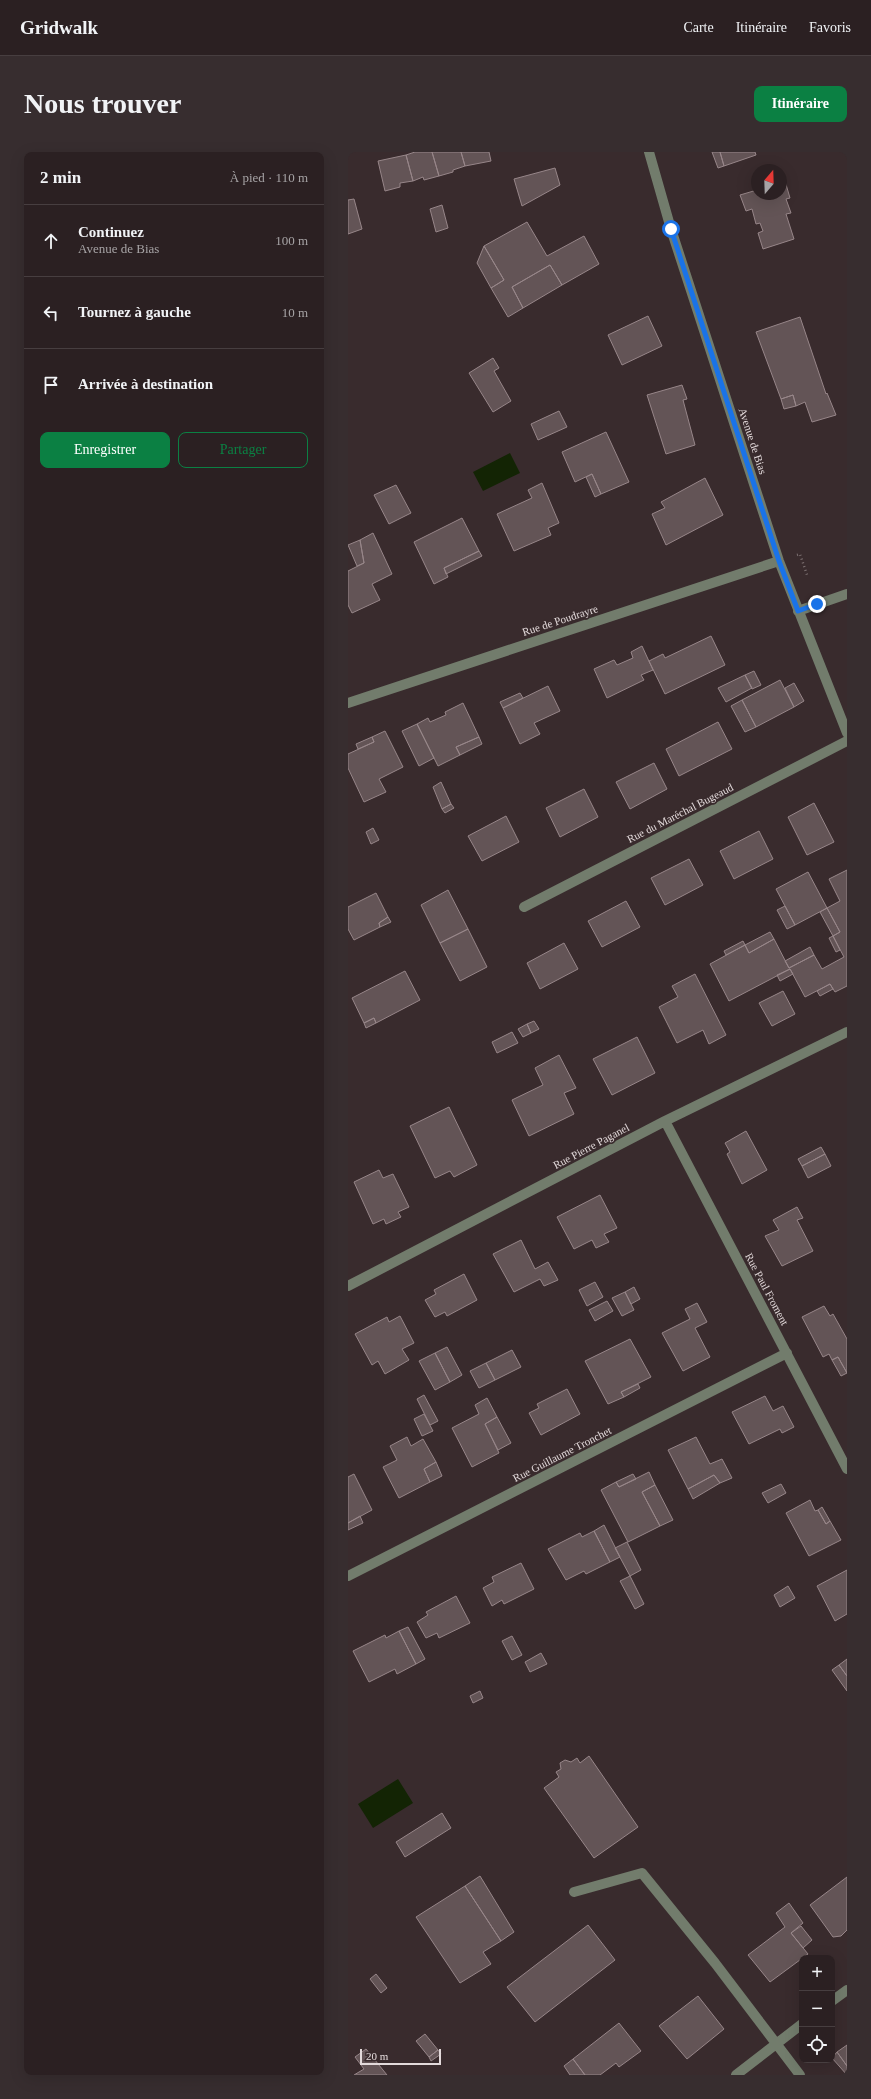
<!DOCTYPE html>
<html lang="fr">
<head>
<meta charset="utf-8">
<style>
  :root { --surface:#2b2022; --page:#372d2f; --text:#f1f3f6; --muted:#a6a3a5; --line:#473e40; --accent:#0b8043 }
  body { margin:0; font-family:Georgia,serif; background:var(--page); color:var(--text) }
  .controls { position:absolute; right:12px; bottom:12px; display:grid; overflow:hidden; border-radius:8px; box-shadow:0 4px 16px #0002 }
  .controls button { width:36px; height:36px; display:grid; place-items:center; padding:0; border:0; border-bottom:1px solid var(--line); background:var(--surface); color:var(--text); font:20px sans-serif }
  .compass { position:absolute; left:403px; top:12px; width:36px; height:36px; border-radius:50%; background:var(--surface); box-shadow:0 4px 16px #0002; rotate:19deg }
  .scale { position:absolute; left:12px; bottom:10px; width:81px; box-sizing:border-box; padding-left:4px; border:2px solid #e3dadb; border-top:0; font-size:11px; line-height:14px; white-space:nowrap; color:#e3dadb; -webkit-text-stroke:3px #392b2d; paint-order:stroke }
  .stop { position:absolute; width:12px; height:12px; margin:-9px; border:3px solid #1a73e8; border-radius:50%; background:#fff }
  .stop.end { background:#1a73e8; border-color:#fff; box-shadow:0 1px 4px #0008 }
  .list { margin:0; padding:0; list-style:none }
  h2 { display:flex; justify-content:space-between; align-items:center; height:52px; margin:0; padding:0 16px; font-size:17px }
  h2 small { font-size:13px; font-weight:400; color:var(--muted) }
  .list li { display:grid; grid-template-columns:26px 1fr auto; gap:12px; align-items:center; box-sizing:border-box; height:72px; padding:0 16px; border-top:1px solid var(--line) }
  .list b { display:block; font-size:15px; white-space:nowrap }
  .list p { margin:0; font-size:13px; white-space:nowrap; color:var(--muted) }
  .list em { font-size:13px; font-style:normal; color:var(--muted) }
  .actions { display:flex; gap:8px; padding:12px 16px }
  .actions a { flex:1; padding:9px 0; border:1px solid var(--accent); border-radius:8px; text-align:center; font-size:14px; color:var(--accent) }
  .actions .main { background:var(--accent); color:#fff }
  .icon { flex:none; width:22px; height:22px; fill:none; stroke:currentColor; stroke-width:2; stroke-linecap:round; stroke-linejoin:round }
  .map { position:relative; flex:none; width:499px; height:1923px; overflow:hidden; border-radius:8px }
  header { display:flex; align-items:center; gap:24px; box-sizing:border-box; height:56px; padding:0 20px; background:var(--surface); border-bottom:1px solid var(--line) }
  header strong { font-size:19px }
  nav { display:flex; gap:22px; margin-inline-start:auto; font-size:14px }
  .intro { display:flex; align-items:center; justify-content:space-between; box-sizing:border-box; height:96px; padding:0 24px }
  h1 { margin:0; font-size:28px }
  .button { padding:10px 18px; border-radius:8px; background:var(--accent); color:#fff; font-size:14px; font-weight:700 }
  main { display:flex; gap:24px; padding:0 24px }
  aside { flex:1; background:var(--surface); border-radius:8px; box-shadow:0 4px 16px #0002 }
  .map>svg:first-child { display:block }
  .water { fill:#132404 }
  .building { fill:#635456; stroke:#978689 }
  .lines { fill:none; stroke-linecap:round; stroke-linejoin:round }
  .path { stroke:#7c7071; stroke-width:2.5; stroke-dasharray:1 3; stroke-linecap:butt }
  .minor { stroke:#727c6c; stroke-width:10 }
  .route { stroke:#1a73e8; stroke-width:5 }
  .labels { text-anchor:middle; dominant-baseline:central; stroke-width:3.5; stroke-linejoin:round; paint-order:stroke }
  .street-label { font-size:11px; fill:#e3dadb; stroke:#392b2d }
</style>
</head>
<body>
<header>
<strong>Gridwalk</strong>
<nav><a>Carte</a><a>Itinéraire</a><a>Favoris</a></nav>
</header>
<div class="intro"><h1>Nous trouver</h1><a class="button">Itinéraire</a></div>
<main>
<aside>
<h2>2 min<small>À pied · 110 m</small></h2>
<ul class="list">
<li><svg class="icon" aria-label="ahead" viewBox="0 0 24 24"><path d="M12 20V5M6 11l6-6 6 6"/></svg><div><b>Continuez</b><p>Avenue de Bias</p></div><em>100 m</em></li>
<li><svg class="icon" aria-label="left" viewBox="0 0 24 24"><path d="M17 20v-9H6M10 6l-5 5 5 5"/></svg><div><b>Tournez à gauche</b></div><em>10 m</em></li>
<li><svg class="icon" aria-label="arrive" viewBox="0 0 24 24"><path d="M6 21V4h12l-3 4 3 4H6"/></svg><div><b>Arrivée à destination</b></div></li>
</ul>
<div class="actions"><a class="main">Enregistrer</a><a>Partager</a></div>
</aside>
<div class="map">
<svg width="499" height="1923" viewBox="0 0 499 1923">
  <rect width="100%" height="100%" fill="#392b2d"/>
  <path class="water" d="M162 301 172 321 135 339 125 320Z
    M50 1627 65 1651 25 1676 10 1652Z"/>
  <path class="building" d="M67 0H84L91 24 76 28 75 25 65 29 58 3Z
    M84 0H113L117 14 105 18V20L91 24Z
    M113 0H141L143 9 117 14Z
    M364 0H372L376 14 370 16Z
    M372 0H407L408 3 376 14Z
    M58 3 65 29 52 31V35L37 39 30 9Z
    M207 16 212 33 174 54 166 27Z
    M437 29 442 46 438 47 443 61 438 62 446 87 415 97 410 81 415 79 412 71 408 72 404 57 398 59 392 43 409 38V42H433V30Z
    M6 47 14 77 0 82V48Z
    M94 53 100 76 88 80 82 57Z
    M179 70 199 104 236 84 251 112 214 133 202 113 164 135 175 156 160 165 143 136 156 128 136 94Z
    M136 94 156 128 143 136 129 111Z
    M202 113 214 133 175 156 164 135Z
    M300 164 314 194 274 213 260 183Z
    M452 165 478 242 479 241 488 263 464 270 457 250 448 254 445 243 433 247 408 180Z
    M145 206 151 216 146 219 163 249 145 260 121 221Z
    M334 233 339 247 335 248 347 293 318 302 299 243Z
    M445 243 448 254 436 257 433 247Z
    M211 259 219 275 190 288 183 272Z
    M258 280 281 330 253 342 244 322 227 330 214 300Z
    M244 322 253 342 247 345 238 325Z
    M357 326 375 363 318 393 304 362 317 356 313 350Z
    M194 331 211 371 200 376 203 383 166 399 149 362 184 346 180 338Z
    M48 333 63 361 41 372 26 343Z
    M114 366 131 399 96 416 100 425 86 432 66 390Z
    M25 381 44 422 24 432 32 448 4 461 0 453V419L16 411 12 388Z
    M12 388 16 411 9 414 0 393Z
    M131 399 134 404 98 422 96 416Z
    M363 484 377 513 317 542 301 509 315 502 317 506Z
    M294 494 305 518 293 523 296 528 259 546 246 517 266 508 269 513 285 506 283 500Z
    M406 519 413 533 404 537 397 523Z
    M397 523 404 536 378 550 370 536Z
    M432 528 446 555 408 575 394 548Z
    M446 531 456 549 446 555 437 536Z
    M200 534 212 559 186 571 192 582 172 592 155 556Z
    M172 541 175 546 155 556 152 550Z
    M394 548 408 575 397 580 383 554Z
    M115 551 131 585 108 595 112 603 90 614 69 572 80 566 82 570 98 563 97 560Z
    M370 570 384 597 331 624 318 597Z
    M69 572 86 606 71 614 54 579Z
    M37 579 55 615 31 627 38 640 16 650 0 616V602L26 590 24 585Z
    M24 585 26 590 10 597 8 592Z
    M131 585 134 592 112 603 108 595Z
    M306 611 319 637 282 657 268 630Z
    M93 630 103 652 94 657 85 635Z
    M236 637 250 665 212 685 198 656Z
    M466 651 486 690 459 703 440 665Z
    M103 652 106 656 97 661 94 657Z
    M158 664 171 690 134 709 120 684Z
    M25 676 31 688 23 692 18 680Z
    M411 679 425 707 386 727 372 699Z
    M341 707 355 733 317 753 303 726Z
    M499 718V834L487 840 482 832 457 845 442 817 381 849 362 812 397 793 401 801 426 787 441 816 466 803 474 817 496 805 485 784 492 780 479 756 447 773 428 737 460 720 479 756 492 749 481 727Z
    M100 738 120 777 92 791 73 753Z
    M28 741 40 765 31 771 32 775 6 788 0 777V755Z
    M278 749 292 775 254 795 240 769Z
    M437 754 447 773 439 777 429 758Z
    M479 756 492 780 485 784 472 760Z
    M40 765 43 770 32 775 31 771Z
    M120 777 139 815 112 829 92 791Z
    M422 780 426 787 401 801 397 793Z
    M485 784 492 798 488 800 481 786Z
    M395 789 397 793 378 803 376 799Z
    M216 791 230 817 192 837 179 811Z
    M462 795 466 803 441 816 437 809Z
    M442 817 445 822 432 829 429 823Z
    M57 819 72 848 28 871 26 866 16 871 4 846Z
    M347 822 378 883 361 892 355 878 329 891 311 855 330 845 324 834Z
    M482 832 485 837 472 844 469 839Z
    M435 839 447 862 424 874 411 851Z
    M26 866 28 871 18 876 16 871Z
    M186 869 191 877 183 881 179 872Z
    M179 872 183 881 175 885 170 877Z
    M164 880 170 891 149 901 144 890Z
    M289 885 307 921 264 943 245 907Z
    M211 903 228 936 216 941 226 962 181 984 164 948 195 933 187 916Z
    M101 955 129 1013 106 1025 102 1019 87 1026 62 974Z
    M398 979 419 1018 394 1032 379 1002 382 1000 377 991Z
    M473 995 477 1002 454 1014 450 1007Z
    M477 1002 483 1014 460 1026 454 1014Z
    M31 1018 35 1026 45 1022 61 1055 50 1060 53 1065 38 1072 36 1067 25 1072 6 1030Z
    M252 1043 269 1076 256 1082 261 1090 248 1096 244 1088 226 1097 209 1065Z
    M449 1055 455 1066 449 1068 465 1099 434 1114 417 1084 431 1078 425 1068Z
    M173 1088 187 1117 200 1110 210 1128 196 1134 192 1127 166 1140 145 1102Z
    M116 1122 129 1148 99 1164 97 1160 87 1165 77 1148 88 1142 86 1138Z
    M247 1130 255 1145 239 1154 231 1138Z
    M286 1135 292 1147 283 1152 277 1140Z
    M277 1140 286 1158 274 1164 264 1146Z
    M259 1149 265 1159 247 1169 241 1158Z
    M349 1151 359 1170 347 1176 362 1205 335 1219 314 1181 342 1167 337 1157Z
    M476 1154 482 1164 485 1162 499 1187V1221L490 1205 484 1208 481 1202 475 1205 454 1165Z
    M52 1164 66 1191 54 1197 61 1208 37 1222 30 1209 24 1213 7 1182 39 1165 41 1170Z
    M282 1187 303 1225 273 1240 276 1245 260 1252 237 1209Z
    M99 1195 114 1223 102 1230 87 1201Z
    M164 1198 173 1215 147 1228 138 1211Z
    M87 1201 102 1230 87 1238 71 1209Z
    M490 1205 499 1221 493 1224 484 1208Z
    M138 1211 147 1228 131 1236 122 1219Z
    M290 1232 292 1236 276 1245 273 1240Z
    M219 1237 232 1262 193 1283 181 1261 191 1256 189 1252Z
    M76 1243 90 1269 82 1273 69 1247Z
    M417 1244 425 1259 435 1254 446 1275 434 1281 432 1277 401 1292 384 1260Z
    M139 1246 149 1265 137 1272 151 1301 124 1315 104 1276 131 1262 127 1253Z
    M76 1262 85 1279 74 1284 66 1267Z
    M149 1265 163 1291 150 1298 137 1272Z
    M59 1285 63 1294 75 1287 88 1310 76 1317 82 1330 51 1346 35 1315 49 1308 42 1294Z
    M348 1285 362 1312 374 1307 384 1326 372 1331 366 1323 340 1337 320 1298Z
    M88 1310 94 1324 82 1330 76 1317Z
    M301 1320 307 1333 294 1340 312 1374 280 1390 253 1338 268 1330 271 1335Z
    M6 1322 24 1358 0 1371V1325Z
    M285 1322 288 1327 271 1335 268 1330Z
    M366 1323 372 1331 345 1347 340 1337Z
    M433 1332 438 1341 420 1351 414 1341Z
    M307 1333 325 1368 312 1374 294 1340Z
    M462 1348 467 1359 470 1358 478 1372 482 1369 493 1388 461 1404 438 1361Z
    M474 1355 482 1369 478 1372 470 1358Z
    M12 1364 15 1371 0 1378V1371Z
    M256 1373 272 1405 262 1410 246 1379Z
    M246 1379 262 1410 238 1422 236 1419 218 1428 200 1397 232 1381 234 1385Z
    M279 1390 293 1418 282 1424 267 1396Z
    M173 1411 186 1437 156 1452 154 1448 144 1454 135 1436 146 1430 144 1425Z
    M499 1418V1462L487 1469 469 1434Z
    M282 1424 296 1452 287 1457 272 1429Z
    M440 1434 447 1446 432 1455 426 1443Z
    M108 1444 122 1471 91 1486 89 1481 78 1486 69 1470 80 1463 78 1460Z
    M60 1475 77 1507 68 1512 51 1479Z
    M51 1479 68 1512 49 1522 47 1517 21 1530 5 1499 37 1483 38 1486Z
    M164 1484 174 1503 164 1508 154 1489Z
    M193 1501 199 1512 182 1520 177 1510Z
    M499 1507V1524L491 1513Z
    M491 1513 499 1524V1539L484 1518Z
    M132 1539 135 1546 125 1551 122 1544Z
    M241 1604 290 1675 246 1706 196 1636 211 1625 208 1620 213 1617 212 1611 217 1608 223 1610 229 1606 232 1611Z
    M94 1661 103 1676 57 1705 48 1690Z
    M132 1724 166 1780 153 1789 117 1734Z
    M499 1725V1778L493 1784 485 1785 462 1753Z
    M117 1734 153 1789 135 1800 143 1812 112 1831 68 1765Z
    M441 1751 455 1771 443 1781 460 1802 422 1830 400 1803 437 1775 428 1761Z
    M240 1773 267 1808 187 1870 159 1835Z
    M453 1774 464 1788 455 1796 443 1781Z
    M28 1822 39 1836 33 1841 22 1827Z
    M350 1844 376 1877 339 1907 311 1874Z
    M271 1871 293 1899 271 1915 268 1911 252 1923H237L225 1907Z
    M77 1882 90 1898 81 1905 68 1889Z
    M499 1893V1914L489 1900Z
    M18 1897 39 1923H6L16 1917 7 1905Z
    M90 1898 93 1902 83 1909 81 1905Z
    M489 1900 499 1914V1923L484 1906Z
    M225 1907 237 1923H222L216 1914Z"/>
  <g class="lines">
    <path class="path" d="M449 403 452 402 459 423"/>
    <path class="minor" d="M301 0 323 77 431 409 499 581
      M450 459 499 442
      M0 551 431 409
      M176 755 499 589
      M317 969 499 1317
      M0 1134 317 969 499 880
      M0 1424 439 1201
      M226 1740 294 1721 367 1811 452 1923
      M484 1849 499 1838
      M388 1923 454 1872"/>
  </g>
  <g class="lines">
    <path class="route" d="M323 77 431 409 450 459 469 452"/>
  </g>
  <g class="labels">
    <g class="street-label">
      <text transform="translate(405 289) rotate(72)">Avenue de Bias</text>
      <text transform="translate(212 468) rotate(-18)">Rue de Poudrayre</text>
      <text transform="translate(332 661) rotate(-27)">Rue du Maréchal Bugeaud</text>
      <text transform="translate(243 994) rotate(-28)">Rue Pierre Paganel</text>
      <text transform="translate(419 1137) rotate(62)">Rue Paul Froment</text>
      <text transform="translate(214 1302) rotate(-27)">Rue Guillaume Tronchet</text>
    </g>
  </g>
</svg>
<div class="controls">
<button>+</button>
<button>−</button>
<button><svg class="icon" aria-label="locate" viewBox="0 0 24 24"><circle cx="12" cy="12" r="6"/><path d="M12 2v4M12 18v4M2 12h4M18 12h4"/></svg></button>
</div>
<svg class="compass" viewBox="-18 -18 36 36"><path d="M0-13l5 13h-10z" fill="#e53935"/><path d="M0 13l5-13h-10z" fill="#a6a3a5"/></svg>
<div class="scale">20 m</div>
<div class="stop" style="left:323px;top:77px"></div>
<div class="stop end" style="left:469px;top:452px"></div>
</div>
</main>
</body>
</html>
